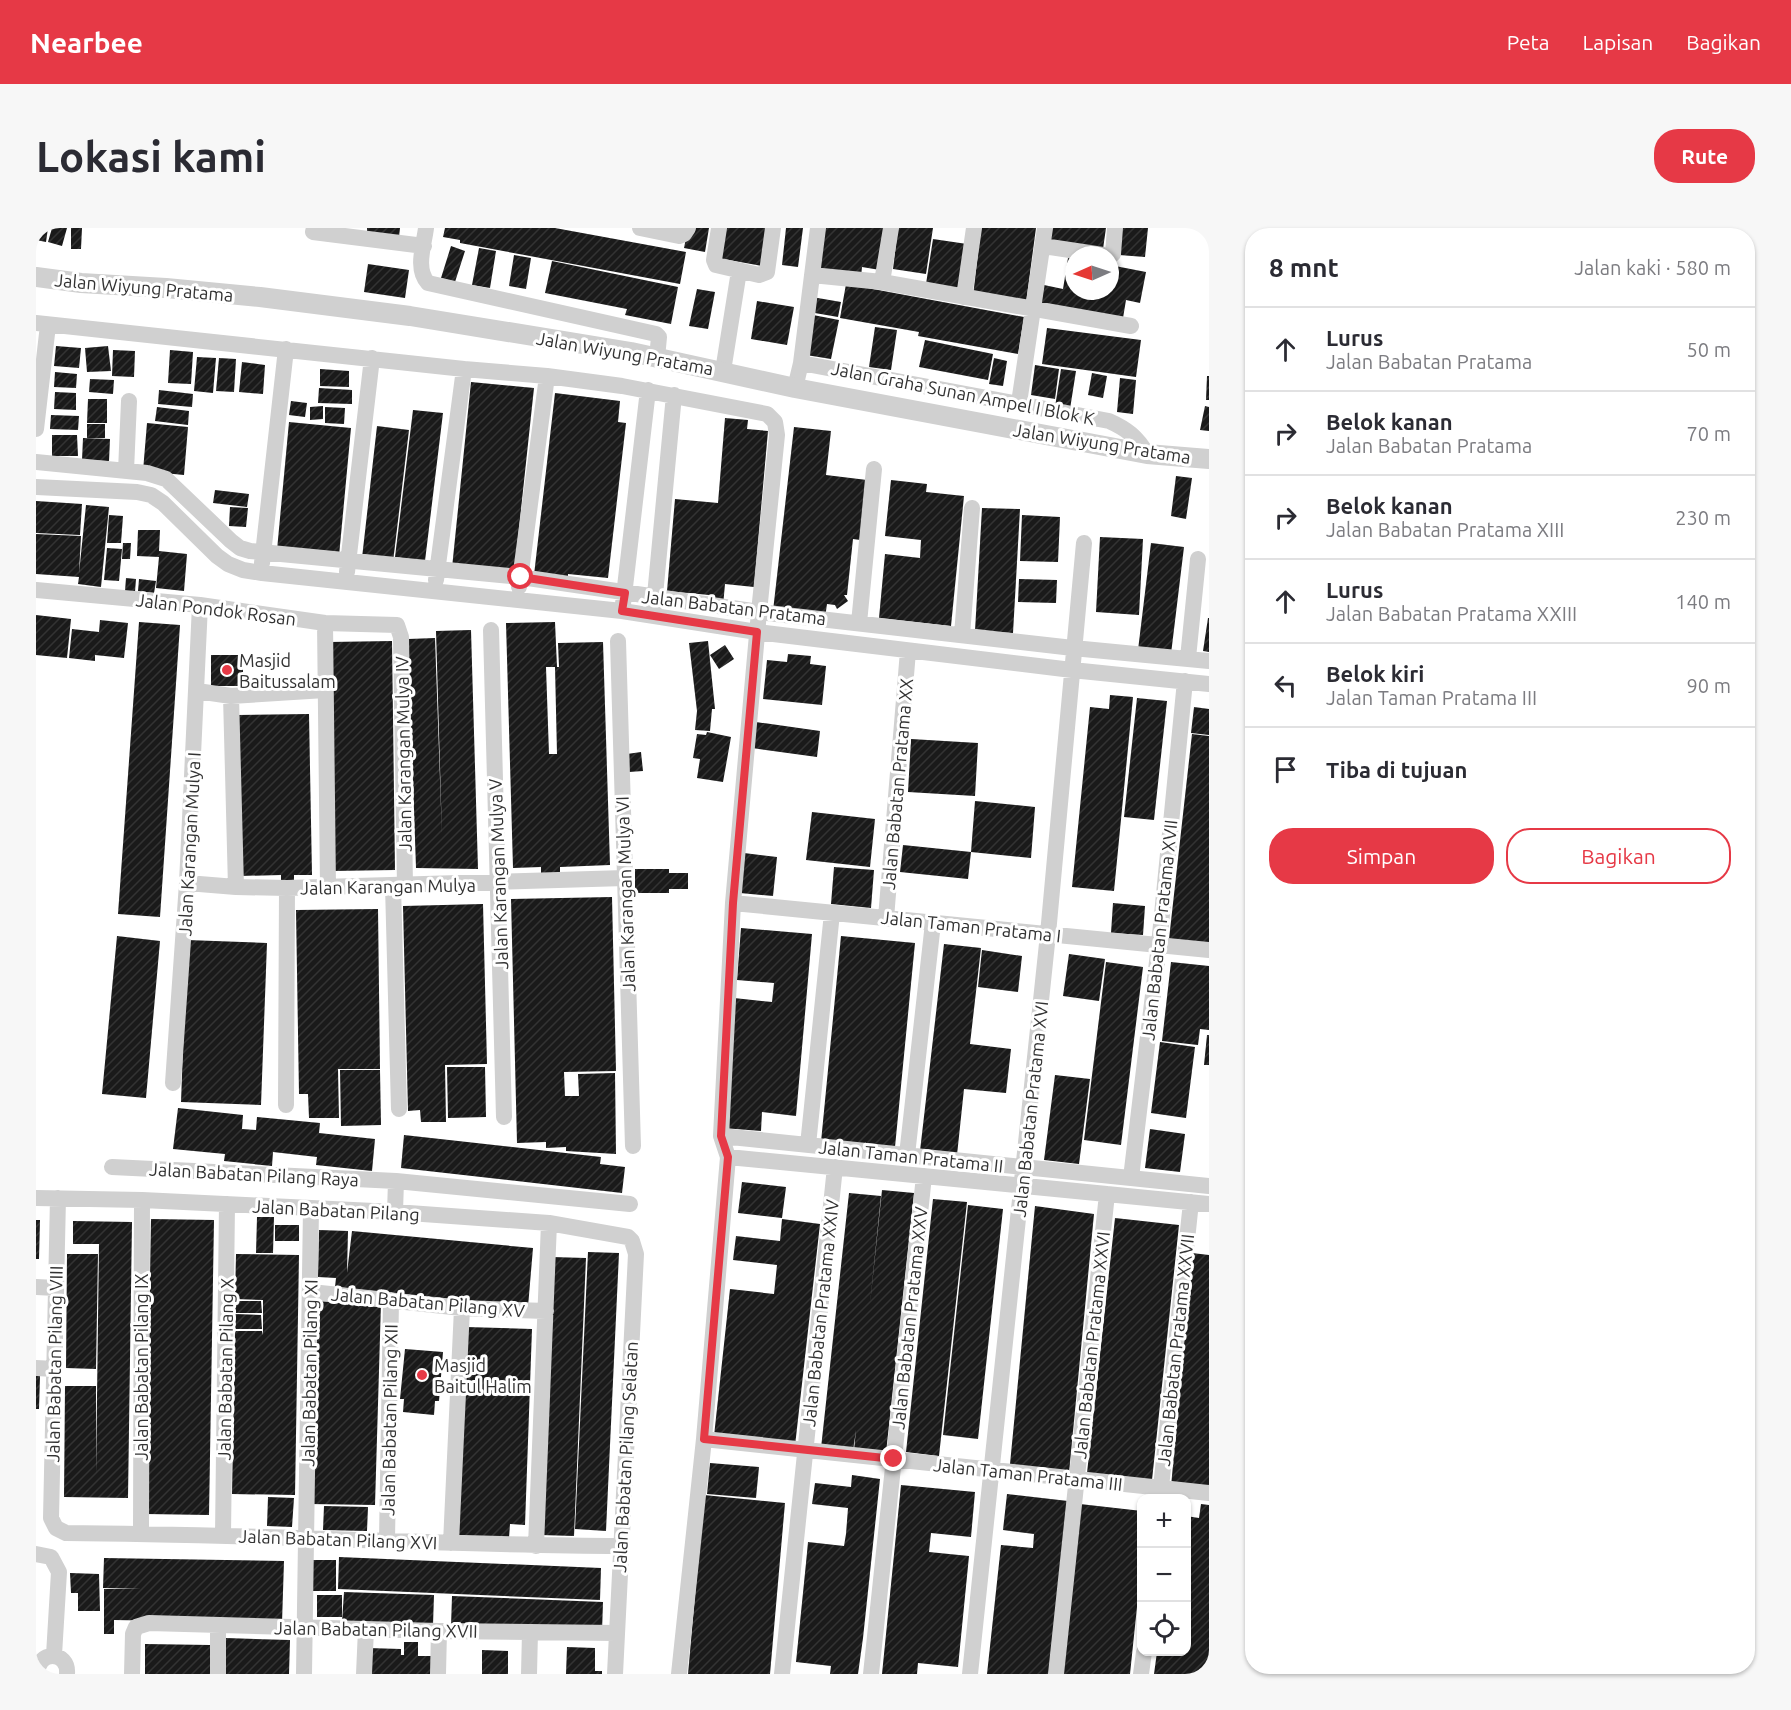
<!DOCTYPE html>
<html lang="id">
<head>
<meta charset="utf-8">
<style>
  :root { --surface:#fff; --page:#f7f7f7; --text:#2b2b33; --muted:#7c7c81; --line:#e1e1e2; --accent:#e63946 }
  body { margin:0; font-family:Ubuntu,sans-serif; background:var(--page); color:var(--text) }
  .controls { position:absolute; right:18px; bottom:18px; display:grid; overflow:hidden; border-radius:12px; box-shadow:0 2px 4px #0004 }
  .controls button { width:54px; height:54px; display:grid; place-items:center; padding:0; border:0; border-bottom:2px solid var(--line); background:var(--surface); color:var(--text); font:30px sans-serif }
  .compass { position:absolute; left:1029px; top:18px; width:54px; height:54px; border-radius:50%; background:var(--surface); box-shadow:0 2px 4px #0004; rotate:267deg }
  .stop { position:absolute; width:18px; height:18px; margin:-14px; border:4px solid #e63946; border-radius:50%; background:#fff }
  .stop.end { background:#e63946; border-color:#fff; box-shadow:0 2px 6px #0008 }
  .list { margin:0; padding:0; list-style:none }
  h2 { display:flex; justify-content:space-between; align-items:center; height:78px; margin:0; padding:0 24px; font-size:26px }
  h2 small { font-size:20px; font-weight:400; color:var(--muted) }
  .list li { display:grid; grid-template-columns:39px 1fr auto; gap:18px; align-items:center; box-sizing:border-box; height:84px; padding:0 24px; border-top:2px solid var(--line) }
  .list b { display:block; font-size:22px; white-space:nowrap }
  .list p { margin:0; font-size:20px; white-space:nowrap; color:var(--muted) }
  .list em { font-size:20px; font-style:normal; color:var(--muted) }
  .actions { display:flex; gap:12px; padding:18px 24px }
  .actions a { flex:1; padding:14px 0; border:2px solid var(--accent); border-radius:24px; text-align:center; font-size:21px; color:var(--accent) }
  .actions .main { background:var(--accent); color:#fff }
  .icon { flex:none; width:33px; height:33px; fill:none; stroke:currentColor; stroke-width:2; stroke-linecap:round; stroke-linejoin:round }
  .map { position:relative; flex:none; width:1173px; height:1446px; overflow:hidden; border-radius:24px }
  header { display:flex; align-items:center; gap:36px; box-sizing:border-box; height:84px; padding:0 30px; background:var(--accent); color:#fff }
  header strong { font-size:28px }
  nav { display:flex; gap:33px; margin-inline-start:auto; font-size:21px }
  .intro { display:flex; align-items:center; justify-content:space-between; box-sizing:border-box; height:144px; padding:0 36px }
  h1 { margin:0; font-size:42px }
  .button { padding:15px 27px; border-radius:24px; background:var(--accent); color:#fff; font-size:21px; font-weight:700 }
  main { display:flex; gap:36px; padding:0 36px }
  aside { flex:1; background:var(--surface); border-radius:24px; box-shadow:0 2px 4px #0004 }
  .map>svg:first-child { display:block }
  .building { fill:url(#building-hatch); fill-rule:evenodd }
  .lines { fill:none; stroke-linecap:round; stroke-linejoin:round }
  .minor { stroke:#d0d0d0; stroke-width:16 }
  .tertiary { stroke:#d0d0d0; stroke-width:20 }
  .route { stroke:#e63946; stroke-width:8 }
  .poi-dot { fill:#e63946; stroke:#fff; stroke-width:2 }
  .labels { text-anchor:middle; dominant-baseline:central; stroke-width:6; stroke-linejoin:round; paint-order:stroke }
  .street-label { font-size:18px; fill:#333; stroke:#fff }
  .poi-label { font-size:18px; fill:#333; stroke:#fff; text-anchor:start }
</style>
</head>
<body>
<header>
<strong>Nearbee</strong>
<nav><a>Peta</a><a>Lapisan</a><a>Bagikan</a></nav>
</header>
<div class="intro"><h1>Lokasi kami</h1><a class="button">Rute</a></div>
<main>
<div class="map">
<svg width="1173" height="1446" viewBox="0 0 1173 1446">
  <defs>
    <pattern id="building-hatch" width="6" height="6" patternUnits="userSpaceOnUse" patternTransform="scale(1.5)"><rect width="6" height="6" fill="#1a1a1a"/><path d="M-1 1l2-2M0 6l6-6M5 7l2-2" fill="none" stroke="#333"/></pattern>
  </defs>
  <rect width="100%" height="100%" fill="#fff"/>
  <path class="building" d="M0 0H12L10 14 0 12Z
    M16 0H31L26 18 12 14Z
    M35 0H46L45 21H35Z
    M331 0H364L363 9 331 4Z
    M409 0H519L650 24 644 56 424 15V12L407 9Z
    M652 0H673L669 24 648 20Z
    M687 0H732L726 38 682 30Z
    M750 0H767L762 39 746 37Z
    M786 0H850L844 42 826 39 825 49 780 43Z
    M862 0H897L890 46 857 41Z
    M945 0H1000L990 75 937 68Z
    M1014 0H1070L1067 21 1013 15Z
    M1085 0H1112L1109 29 1083 27Z
    M897 11 931 16 925 61 890 56Z
    M415 18 429 23 419 54 405 50Z
    M443 20 460 23 454 60 436 57Z
    M478 27 495 30 490 61 473 58Z
    M1032 30 1038 31V63H1074V37L1110 44 1104 75 1090 72 1086 96 1004 81 1008 57 1027 61Z
    M516 33 642 59 635 96 589 87 591 81 509 65Z
    M332 36 373 42 369 70 328 64Z
    M810 56 988 89 982 126 882 108 883 104 804 90Z
    M661 61 679 64 672 101 653 98Z
    M776 69 805 74 802 89 773 84Z
    M721 73 758 79 751 117 715 111Z
    M777 87 803 92 795 131 770 127Z
    M839 99 861 102 855 142 833 139Z
    M1011 100 1105 112 1100 149 1006 136Z
    M889 112 957 126 952 152 883 139Z
    M20 118 45 120 43 140 18 138Z
    M72 118 75 143 51 144 49 120Z
    M77 122 99 123 98 149 76 148Z
    M134 122 157 124 155 156 132 155Z
    M161 129 180 130 177 165 158 163Z
    M183 130 200 131 198 164 180 163Z
    M958 130 971 133 967 158 953 156Z
    M206 134 229 137 227 166 203 164Z
    M999 137 1023 141 1019 171 995 167Z
    M284 141 313 143V159L284 158Z
    M1025 141 1040 143 1034 181 1019 179Z
    M19 144 41 146 40 160 18 159Z
    M1056 145 1071 148 1067 170 1052 167Z
    M1171 148H1173V172H1170Z
    M1084 150 1100 152 1097 186 1081 184Z
    M54 151 78 152 77 166 53 164Z
    M435 154 498 160 478 347 416 340Z
    M283 160 316 162V176L282 175Z
    M123 162 157 166 156 179 122 176Z
    M19 164 40 165V182L18 181Z
    M519 165 584 173 582 194 590 195 572 350 532 346V351L498 347Z
    M52 171H71V195H51Z
    M255 173 271 175 269 189 253 187Z
    M287 178V191L274 192V179Z
    M1169 178 1173 179V203L1164 202Z
    M121 179 153 183 152 197 119 193Z
    M289 179 309 180 308 196 289 195Z
    M377 182 407 185 389 333 359 329Z
    M15 187 43 188 42 202 14 201Z
    M689 190 712 192 711 201 732 203 718 359 689 356 687 378 672 376 673 367 631 363 639 271 682 275Z
    M253 194 315 200 303 328 241 322Z
    M111 195 152 199 148 247 107 243Z
    M51 196H69V210H51Z
    M341 198 373 202 357 334 326 330Z
    M758 199 795 203 790 247 831 252 824 312 817 311 811 367H808L812 373 801 381 799 377 791 376 789 390 737 383Z
    M16 207H41L42 228H16Z
    M47 210 74 211 73 233 46 232Z
    M1140 248 1156 250 1150 291 1135 288Z
    M855 252 891 256 890 264 928 268 915 398 843 390 849 326 884 330 885 312 849 308Z
    M179 262 213 266 211 279 177 275Z
    M0 273 46 276 44 307 0 305Z
    M50 277 73 279 65 359 42 356 43 349 0 346V306L45 308 43 345Z
    M194 279 212 280 210 299 193 298Z
    M946 280 984 281 977 405 939 403Z
    M73 287 87 288 85 315H71Z
    M986 287 1024 289 1022 334 984 333Z
    M102 302H124L123 323 151 326 148 363 120 360 123 329 101 328Z
    M1064 309 1107 311 1103 387 1060 384Z
    M87 315H95L94 331H86Z
    M1115 315 1148 319 1135 426 1102 422Z
    M71 320 86 321 83 353 68 352Z
    M90 350 100 351 99 364 89 363Z
    M103 351 120 353 118 365 102 363Z
    M983 351 1021 352 1020 375 982 374Z
    M0 387 35 391 31 430 0 427Z
    M1172 390H1173V424L1167 423Z
    M64 392 92 395 88 430 59 427V433L33 430 36 401 63 404Z
    M103 394 144 397 124 689 82 686Z
    M519 394 521 439H523L522 415 567 414 574 637 524 639V646L505 647V639L477 640 470 395ZM510 439H519L521 526H513Z
    M435 402 442 641 380 640 372 411 399 410 406 608 400 403Z
    M356 413 359 642 296 643 293 414Z
    M672 413 679 481H676L674 503 659 502 661 483 653 415Z
    M689 417 698 431 683 441 674 427Z
    M752 426 775 428 774 436 790 438 786 477 727 471 731 432 751 434Z
    M175 427H207V458H175Z
    M1074 467 1097 469 1078 663 1036 659 1054 479 1073 481Z
    M1101 470 1131 473 1118 592 1088 589Z
    M1158 479 1173 481V507L1155 505Z
    M273 486 276 647H258V658H245V647L204 648 201 487Z
    M720 494 784 503 781 529 716 520Z
    M671 504 695 509 687 554 661 550 664 531 657 530 661 506 670 507Z
    M1156 506 1173 508V716L1133 711Z
    M875 511 942 515 939 568 872 564Z
    M605 524 607 543 593 544 591 526Z
    M939 573 999 579 995 630 935 624 932 651 864 644 867 617 935 624Z
    M776 584 839 591 834 639 770 632Z
    M708 625 741 629 737 668 704 665Z
    M798 639 838 642 835 680 795 676Z
    M599 641H633V645H652V661H633V665H599Z
    M576 669 580 843 528 844 529 868H543L542 846 579 845 580 926 530 923V919L510 920V914L481 915 475 671Z
    M1077 675 1109 678 1107 707 1075 705Z
    M447 676 451 836 409 837 410 894H385L384 882 372 883 367 678Z
    M342 681 344 841H302L303 890H273L272 866H263L260 682Z
    M705 700 776 706 760 888 726 884 725 903 687 900 698 770 736 774 738 755 701 752Z
    M81 708 124 713 110 870 66 866Z
    M805 708 879 715 859 919 785 914Z
    M151 712 231 715 225 877 145 874Z
    M908 716 945 720 934 816 975 821 970 865 928 861 921 927 884 923Z
    M946 722 986 728 982 764 942 759Z
    M1033 726 1069 731 1063 773 1027 768Z
    M1070 734 1107 739 1085 917 1048 912Z
    M1135 734 1173 738V802L1164 801 1162 817 1126 813Z
    M1171 807H1173V837H1168Z
    M1124 814 1159 819 1150 890 1115 885Z
    M411 839H449L450 889 412 890Z
    M304 842H344L345 897 305 898Z
    M1019 847 1054 851 1043 936 1008 932Z
    M142 880 207 887 206 901 220 902 221 889 284 895 283 905 339 911 336 943 280 937 281 929 237 924 236 938 188 933 189 926 137 921Z
    M1114 901 1149 906 1144 944 1109 940Z
    M368 907 565 929 564 936 589 939 586 965 365 940Z
    M706 954 750 959 746 990 702 985Z
    M846 962 878 965 850 1225 818 1222 820 1202 817 1223 785 1220 813 965 845 968 834 1076Z
    M897 971 931 974 903 1228 870 1224Z
    M932 977 967 981 942 1211 907 1207Z
    M999 978 1058 986 1033 1245 974 1236Z
    M221 989H238L237 1025H220Z
    M1079 990 1143 997 1116 1252 1051 1245Z
    M115 991 178 992 173 1287 110 1286Z
    M746 991 784 996 759 1218 678 1208 694 1061 738 1066 741 1037 697 1032 700 1008 744 1013Z
    M0 992H4L3 1031H0Z
    M37 993 96 994 92 1270 28 1269 29 1158H60V1245L63 1016H37Z
    M239 997H263V1013H239Z
    M283 1002 312 1003 311 1045 316 1003 497 1020 492 1079 299 1059 300 1050 282 1049Z
    M552 1024 583 1025 570 1303 539 1301Z
    M1156 1025 1173 1027V1263L1135 1259Z
    M31 1026H62L60 1141 30 1140Z
    M200 1026 263 1027 259 1267 196 1266 199 1103H226L227 1107V1072L199 1071Z
    M516 1029 550 1030 538 1308 504 1307Z
    M199 1073H225L226 1085H199Z
    M278 1073 345 1075 339 1277 273 1276Z
    M199 1086 225 1087 226 1101H199Z
    M430 1099 496 1101 489 1297 474 1296 473 1310 422 1308Z
    M369 1121 407 1124 403 1173H399L398 1187 367 1184 368 1171H364Z
    M0 1148H4L3 1181H0Z
    M674 1235 723 1239 720 1270 671 1266Z
    M816 1247 844 1251 827 1410 822 1446H794L795 1438 760 1434 770 1335 772 1314 808 1318 810 1306 812 1280 776 1276 779 1255 815 1259Z
    M865 1257 939 1264 935 1309 895 1305 893 1324 933 1328 922 1439 882 1435 881 1446H846Z
    M971 1266 1032 1273 1013 1446H951L965 1317 997 1320 998 1306 967 1302Z
    M668 1267 749 1275 734 1446H652Z
    M232 1269 258 1270 256 1299 231 1298Z
    M1044 1276 1106 1283V1331L1094 1446H1027Z
    M1165 1276 1173 1277V1446H1118L1121 1424H1150V1288L1163 1290Z
    M288 1278 332 1279 331 1303 287 1302Z
    M303 1329 565 1340 564 1372 302 1361Z
    M68 1330 248 1333 246 1395 78 1392V1406H68V1361H105L67 1360Z
    M272 1332H300V1363H272Z
    M34 1345 63 1346 64 1383H42V1365H35Z
    M308 1364 398 1367 397 1397 306 1394Z
    M281 1367H306V1389H281Z
    M416 1368 567 1374 566 1404 415 1398Z
    M190 1410 254 1412 253 1446H189Z
    M368 1414H382V1428H396L395 1446H331L332 1420 365 1421V1427H368Z
    M109 1416 174 1417V1446H109Z
    M531 1419 559 1420V1443H566V1446H530Z
    M446 1422 472 1423V1446H446Z"/>
  <g class="lines">
    <path class="minor" d="M278 0 277 4 388 18
      M390 0C388 17 379 41 392 55L620 106 623 109 621 130
      M604 0 643 8 648 6 652 0
      M683 0 678 32 680 37 723 47 731 44 737 0
      M1007 18 1067 27
      M1074 28 1077 26 1079 0
      M776 47 846 54 1095 98
      M846 54 855 0
      M928 69 938 0
      M0 95 428 141 511 148 586 158 731 186 739 194 741 207 723 384 697 675 685 908 692 929 668 1211 643 1446
      M765 135 1073 193C1091 201 1101 209 1111 226
      M687 143 703 43
      M759 160 765 135 782 0
      M983 175 1009 0
      M0 201 12 97
      M0 234 111 245 130 251 195 313 204 320 214 323 485 349 723 384 1037 420 1173 433
      M90 243 93 173
      M0 259 101 264 115 267 127 275 181 328 192 336 207 342 226 345 586 383 721 404 1036 442 1173 456
      M226 335 250 121
      M311 344 336 130
      M400 352 428 141
      M483 359 511 148
      M0 362 164 377 289 395 361 397 365 409 369 658
      M587 376 612 162
      M618 378 638 167
      M289 395 292 659
      M823 395 838 241
      M455 402 468 889
      M926 407 936 280
      M582 413 597 918
      M1152 430 1162 331
      M161 463 195 468 289 462
      M195 468 200 659
      M151 655 200 659 251 660 589 650
      M357 658 363 881
      M697 675 1173 722
      M850 690 872 423
      M137 855 151 655 164 377
      M250 877 251 660
      M685 908 1173 958
      M772 917 796 685
      M871 927 897 695
      M692 929 1173 976
      M76 939 360 953 594 976
      M1095 950 1123 717 1149 453
      M0 970 106 972 359 984 513 995 592 1009 596 1013 600 1026 579 1446
      M22 970 15 1290 20 1300 30 1305C215 1306 400 1317 584 1318
      M359 984 360 953
      M0 1059 20 1060
      M275 1064 426 1080 510 1083
      M0 1140 18 1141
      M668 1211 1173 1265
      M1124 1269 1155 974
      M105 1305 106 972
      M187 1307 191 976
      M351 1312 355 1072
      M415 1315 426 1080
      M500 1318 513 995
      M0 1326 15 1329 23 1344 18 1427
      M2 1446C0 1422 33 1422 31 1446
      M96 1446 97 1406 100 1399 113 1395 403 1403 580 1405
      M182 1446V1398
      M268 1446 275 980
      M328 1446 330 1401
      M402 1446 403 1403
      M493 1446 494 1404
      M746 1446 799 939
      M835 1446 888 948
      M934 1446 1012 706 1048 315
      M1020 1446 1071 966
      M1105 1446 1108 1424"/>
    <path class="tertiary" d="M0 49 45 55 130 60 224 69 374 88 595 124 759 160 1111 226 1173 231"/>
  </g>
  <g class="lines">
    <path class="route" d="M485 349 589 365 586 383 721 404 697 675 685 908 692 929 668 1211 858 1231"/>
  </g>
  <g class="poi-dot">
    <circle cx="191" cy="442" r="6"/>
    <circle cx="386" cy="1147" r="6"/>
  </g>
  <g class="labels">
    <g class="street-label">
      <text transform="translate(108 59) rotate(5)">Jalan Wiyung Pratama</text>
      <text transform="translate(589 125) rotate(10)">Jalan Wiyung Pratama</text>
      <text transform="translate(927 165) rotate(11)">Jalan Graha Sunan Ampel I Blok K</text>
      <text transform="translate(1066 215) rotate(9)">Jalan Wiyung Pratama</text>
      <text transform="translate(698 379) rotate(7)">Jalan Babatan Pratama</text>
      <text transform="translate(180 381) rotate(7)">Jalan Pondok Rosan</text>
      <text transform="translate(367 526) rotate(-91)">Jalan Karangan Mulya IV</text>
      <text transform="translate(861 556) rotate(-85)">Jalan Babatan Pratama XX</text>
      <text transform="translate(153 616) rotate(-87)">Jalan Karangan Mulya I</text>
      <text transform="translate(462 646) rotate(-92)">Jalan Karangan Mulya V</text>
      <text transform="translate(352 658) rotate(-1)">Jalan Karangan Mulya</text>
      <text transform="translate(589 666) rotate(-92)">Jalan Karangan Mulya VI</text>
      <text transform="translate(935 698) rotate(6)">Jalan Taman Pratama I</text>
      <text transform="translate(1123 702) rotate(-84)">Jalan Babatan Pratama XVII</text>
      <text transform="translate(994 881) rotate(-84)">Jalan Babatan Pratama XVI</text>
      <text transform="translate(875 928) rotate(6)">Jalan Taman Pratama II</text>
      <text transform="translate(218 946) rotate(3)">Jalan Babatan Pilang Raya</text>
      <text transform="translate(300 982) rotate(3)">Jalan Babatan Pilang</text>
      <text transform="translate(392 1074) rotate(5)">Jalan Babatan Pilang XV</text>
      <text transform="translate(784 1085) rotate(-84)">Jalan Babatan Pratama XXIV</text>
      <text transform="translate(873 1090) rotate(-84)">Jalan Babatan Pratama XXV</text>
      <text transform="translate(1055 1117) rotate(-84)">Jalan Babatan Pratama XXVI</text>
      <text transform="translate(1139 1122) rotate(-84)">Jalan Babatan Pratama XXVII</text>
      <text transform="translate(18 1136) rotate(-89)">Jalan Babatan Pilang VIII</text>
      <text transform="translate(105 1139) rotate(-90)">Jalan Babatan Pilang IX</text>
      <text transform="translate(189 1141) rotate(-89)">Jalan Babatan Pilang X</text>
      <text transform="translate(273 1145) rotate(-89)">Jalan Babatan Pilang XI</text>
      <text transform="translate(353 1192) rotate(-89)">Jalan Babatan Pilang XII</text>
      <text transform="translate(589 1229) rotate(-87)">Jalan Babatan Pilang Selatan</text>
      <text transform="translate(992 1246) rotate(6)">Jalan Taman Pratama III</text>
      <text transform="translate(302 1311) rotate(2)">Jalan Babatan Pilang XVI</text>
      <text transform="translate(340 1401) rotate(1)">Jalan Babatan Pilang XVII</text>
    </g>
    <g class="poi-label">
      <text x="203" y="432">Masjid<tspan x="203" dy="21">Baitussalam</tspan></text>
      <text x="398" y="1137">Masjid<tspan x="398" dy="21">Baitul Halim</tspan></text>
    </g>
  </g>
</svg>
<div class="controls">
<button>+</button>
<button>−</button>
<button><svg class="icon" aria-label="locate" viewBox="0 0 24 24"><circle cx="12" cy="12" r="6"/><path d="M12 2v4M12 18v4M2 12h4M18 12h4"/></svg></button>
</div>
<svg class="compass" viewBox="-18 -18 36 36"><path d="M0-13l5 13h-10z" fill="#e53935"/><path d="M0 13l5-13h-10z" fill="#7c7c81"/></svg>
<div class="stop" style="left:485px;top:349px"></div>
<div class="stop end" style="left:858px;top:1231px"></div>
</div>
<aside>
<h2>8 mnt<small>Jalan kaki · 580 m</small></h2>
<ul class="list">
<li><svg class="icon" aria-label="ahead" viewBox="0 0 24 24"><path d="M12 20V5M6 11l6-6 6 6"/></svg><div><b>Lurus</b><p>Jalan Babatan Pratama</p></div><em>50 m</em></li>
<li><svg class="icon" aria-label="right" viewBox="0 0 24 24"><path d="M7 20v-9h11M14 6l5 5-5 5"/></svg><div><b>Belok kanan</b><p>Jalan Babatan Pratama</p></div><em>70 m</em></li>
<li><svg class="icon" aria-label="right" viewBox="0 0 24 24"><path d="M7 20v-9h11M14 6l5 5-5 5"/></svg><div><b>Belok kanan</b><p>Jalan Babatan Pratama XIII</p></div><em>230 m</em></li>
<li><svg class="icon" aria-label="ahead" viewBox="0 0 24 24"><path d="M12 20V5M6 11l6-6 6 6"/></svg><div><b>Lurus</b><p>Jalan Babatan Pratama XXIII</p></div><em>140 m</em></li>
<li><svg class="icon" aria-label="left" viewBox="0 0 24 24"><path d="M17 20v-9H6M10 6l-5 5 5 5"/></svg><div><b>Belok kiri</b><p>Jalan Taman Pratama III</p></div><em>90 m</em></li>
<li><svg class="icon" aria-label="arrive" viewBox="0 0 24 24"><path d="M6 21V4h12l-3 4 3 4H6"/></svg><div><b>Tiba di tujuan</b></div></li>
</ul>
<div class="actions"><a class="main">Simpan</a><a>Bagikan</a></div>
</aside>
</main>
</body>
</html>
